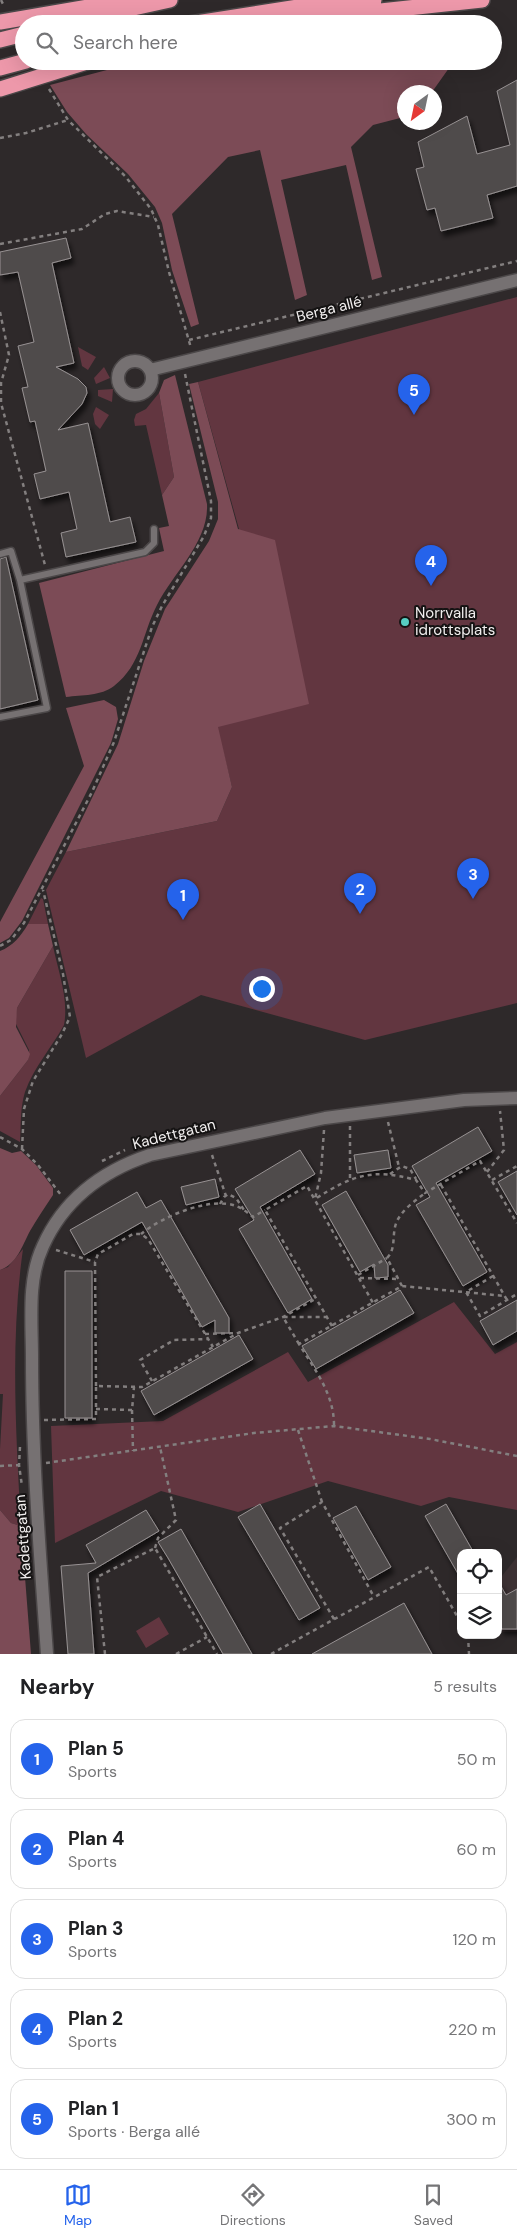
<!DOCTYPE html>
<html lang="en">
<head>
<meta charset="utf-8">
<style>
  :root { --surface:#fff; --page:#f6f6f6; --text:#202124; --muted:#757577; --line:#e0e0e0; --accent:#2563eb }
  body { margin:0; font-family:"DM Sans",sans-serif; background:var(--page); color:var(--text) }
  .controls { position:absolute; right:15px; bottom:15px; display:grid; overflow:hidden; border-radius:10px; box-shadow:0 5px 20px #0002 }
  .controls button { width:45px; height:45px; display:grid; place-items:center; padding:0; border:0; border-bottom:1px solid var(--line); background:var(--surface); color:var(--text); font:25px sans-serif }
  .compass { position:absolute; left:397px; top:85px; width:45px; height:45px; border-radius:50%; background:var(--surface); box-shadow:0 5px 20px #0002; rotate:213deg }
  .you { position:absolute; left:261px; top:988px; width:18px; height:18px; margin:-12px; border:4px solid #fff; border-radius:50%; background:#1a73e8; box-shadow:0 0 0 8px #1a73e833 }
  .badge { display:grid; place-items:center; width:32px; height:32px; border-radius:50%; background:var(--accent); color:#fff; font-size:16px; font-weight:700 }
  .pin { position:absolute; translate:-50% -41px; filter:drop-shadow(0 1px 2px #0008) }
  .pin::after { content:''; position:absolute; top:26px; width:18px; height:15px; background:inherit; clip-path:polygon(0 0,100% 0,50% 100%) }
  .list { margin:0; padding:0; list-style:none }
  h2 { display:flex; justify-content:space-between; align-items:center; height:65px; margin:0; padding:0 20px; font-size:21px }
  h2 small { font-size:16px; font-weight:400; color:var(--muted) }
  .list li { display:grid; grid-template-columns:32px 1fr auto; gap:15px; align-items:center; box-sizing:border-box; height:80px; margin:0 10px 10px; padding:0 10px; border:1px solid var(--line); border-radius:15px }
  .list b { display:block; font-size:19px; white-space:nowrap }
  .list p { margin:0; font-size:16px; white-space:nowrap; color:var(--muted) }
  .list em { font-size:16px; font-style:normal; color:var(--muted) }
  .icon { flex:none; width:28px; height:28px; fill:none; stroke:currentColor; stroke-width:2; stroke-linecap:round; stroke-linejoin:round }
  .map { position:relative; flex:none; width:517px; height:1654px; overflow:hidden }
  .search { position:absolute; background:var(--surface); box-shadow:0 5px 20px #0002; left:15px; right:15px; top:15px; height:55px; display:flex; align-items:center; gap:12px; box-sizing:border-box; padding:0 18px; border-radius:28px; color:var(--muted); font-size:19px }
  .sheet { height:515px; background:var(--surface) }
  nav { display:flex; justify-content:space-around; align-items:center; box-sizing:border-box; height:70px; border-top:1px solid var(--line); background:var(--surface); font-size:14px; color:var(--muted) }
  nav a { display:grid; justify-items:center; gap:2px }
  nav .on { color:var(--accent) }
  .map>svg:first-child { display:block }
  .built { fill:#3d3234 }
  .green { fill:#623640 }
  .forest { fill:#7c4b56 }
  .building { fill:#504b4b; stroke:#979293; filter:url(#shadow) }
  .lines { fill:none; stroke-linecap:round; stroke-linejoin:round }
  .lane-casing { stroke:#4b4748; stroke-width:9 }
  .street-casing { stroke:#4b4748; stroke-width:15 }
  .highway-casing { stroke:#4b4748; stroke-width:18 }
  .path { stroke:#837f7f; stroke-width:2.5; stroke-dasharray:4 4; stroke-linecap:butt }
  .lane { stroke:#767172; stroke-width:6 }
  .street { stroke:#767172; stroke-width:12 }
  .highway { stroke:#ed98aa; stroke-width:15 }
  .poi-dot { fill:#57cec2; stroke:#151313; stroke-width:2 }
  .labels { text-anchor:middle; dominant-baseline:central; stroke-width:4; stroke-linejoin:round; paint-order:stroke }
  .street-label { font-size:15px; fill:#f1eeee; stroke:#151313 }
  .poi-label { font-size:15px; fill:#f1eeee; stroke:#151313; text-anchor:start }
</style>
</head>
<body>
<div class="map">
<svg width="517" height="1654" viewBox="0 0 517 1654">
  <defs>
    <filter id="shadow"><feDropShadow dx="3" dy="5.5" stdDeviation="2.5" flood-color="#0009"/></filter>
  </defs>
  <rect width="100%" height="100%" fill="#2e292a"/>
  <path class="built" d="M517 1557V1632H503L498 1627V1581Z"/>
  <path class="green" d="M517 297V1003L365 1040 201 995 86 1058 46 890 66 852 217 821 232 787 217 727 239 529 198 382Z
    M78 347 96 357 88 370 82 366Z
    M104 367 110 378 96 384 94 378Z
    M113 389 112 402 98 396V390Z
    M159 393 174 477 162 495 146 425 135 426 134 420 136 414 146 409Z
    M96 407 109 415 100 429 95 424 93 414Z
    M41 898 43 899 48 924H28Z
    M53 946C58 971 69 999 64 1025 52 1047 34 1067 25 1092 20 1108 21 1125 20 1142L0 1131V1096L28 1060 29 1050 15 1022 17 1008Z
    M23 1249C10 1341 16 1434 21 1526L11 1523 0 1510V1449L3 1394H0V1270L8 1267Z
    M454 1302 495 1354 517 1342V1510L449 1497 421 1506 328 1481 238 1512 161 1491 55 1543 51 1426 163 1421 288 1352 308 1382Z
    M159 1617 169 1634 146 1648 136 1631Z"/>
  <path class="forest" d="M449 18V24H363L405 19Z
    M141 61H454L432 92H404V117L373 125 351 147 382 277 372 280 346 165 281 180 307 295 295 300 260 150 228 157 172 214 199 324 191 327 172 270 162 223 155 207 128 174 86 134 67 112 50 85Z
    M175 375 207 504C209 542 173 573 157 605 142 634 142 664 114 686 101 696 82 695 66 697L39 583 164 551 159 528 169 526 162 495 174 477 159 393 164 380Z
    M198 382 238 529 275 540 309 704 218 727 232 787 217 821 66 852 118 744 144 661 165 609 209 541 218 519V502L189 384Z
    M104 700 116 707 118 719 111 743 22 921 9 938 0 943V922L84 766 66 708Z
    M28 924H48L53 946 17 1008 16 1027 30 1054 28 1060 0 1096V951C13 946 21 936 28 924Z
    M0 1148 12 1153 21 1151 36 1165 53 1188V1195C45 1207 37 1219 30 1231 22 1246 17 1264 0 1270Z
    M0 1510 11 1523 21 1526 31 1654H0Z"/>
  <path class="building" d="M517 80V186L487 195 493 218 441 231 435 208 427 210 416 169 424 167 418 142 467 116 477 154 510 145 497 91Z
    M66 238 71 258 52 263 74 363 56 367 78 379 86 387 87 393 82 404 58 430 88 423 110 522 130 517 136 542 66 557 61 533 77 529 69 492 40 499 34 474 46 471 35 421 30 422 22 388 28 387 18 346 34 342 18 272 0 275V252Z
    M6 557 38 700 0 709V559Z
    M478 1127 492 1151 436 1183 487 1272 463 1286 416 1205 430 1197 412 1166Z
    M300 1150 315 1174 260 1207 312 1299 288 1313 239 1229 254 1220 235 1189Z
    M388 1150 391 1168 357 1173 354 1155Z
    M517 1171V1215L498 1182Z
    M215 1179 219 1197 186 1205 181 1187Z
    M346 1191 388 1265V1277L375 1278 374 1264 360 1272 322 1205Z
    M137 1192 146 1208 161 1200 229 1318V1333H215V1320L202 1327 142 1222 84 1255 70 1230Z
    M65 1271H92V1418H65Z
    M400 1290 414 1313 316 1369 302 1346Z
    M517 1300V1331L493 1345 480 1321Z
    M239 1335 253 1359 154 1415 141 1391Z
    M260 1504 320 1608 299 1620 238 1517Z
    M446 1504 474 1553H461V1579L425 1516Z
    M356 1506 391 1567 368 1580 333 1518Z
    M146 1510 159 1531 88 1573 94 1654H68L61 1566 96 1563 86 1545Z
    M181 1529 252 1654H223L168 1558 158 1542Z
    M498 1581 506 1595 517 1589V1629H502L498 1622Z
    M404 1603 432 1654H312Z"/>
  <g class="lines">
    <g class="lane-casing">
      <path id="lane" d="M0 554 11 551 20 580 47 708 0 717
        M20 580 145 552 154 543V529"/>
    </g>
    <g class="street-casing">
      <path id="street" d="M118 378a17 17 0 1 1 34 0a17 17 0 1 1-34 0Z
        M150 370 517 280
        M47 1654C40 1555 32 1457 32 1358 32 1321 27 1280 43 1246 64 1199 102 1171 150 1155L325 1118 464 1100 517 1098"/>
    </g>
    <g class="highway-casing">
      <path id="highway" d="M0 22 129 0
        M61 24 170 0
        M190 24 304 6 374 0
        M260 24 482 0
        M0 40 24 34
        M0 68 26 61
        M0 89 90 61"/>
    </g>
    <path class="path" d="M1 0 3 4
      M49 89 68 120 125 176 151 209 158 225 169 272 191 348
      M0 138 26 133 68 120
      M0 244 82 229 105 214 117 211 154 217
      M0 312 9 355 1 383V403L45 565
      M189 340 517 261
      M0 946 11 940 24 923 92 792 114 742 152 627 162 606 204 536 211 518V501L185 374
      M388 1122 399 1167
      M350 1126V1180
      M324 1130 321 1173 315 1199C353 1175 372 1168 416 1180L425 1193 480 1161 517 1223
      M0 1137 22 1149 38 1165 61 1195
      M22 1149 24 1109 33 1081 62 1034 70 1017 63 974 43 890
      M212 1155 226 1196
      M102 1161 125 1150
      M487 1172 504 1150 500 1111
      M390 1174 402 1166 410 1169 416 1179
      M492 1180 517 1166
      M441 1185 507 1300
      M220 1204 224 1197 228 1194 236 1198 244 1210
      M141 1234C161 1217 210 1196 236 1206 242 1208 248 1213 253 1217L265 1210
      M56 1250 95 1262
      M358 1275 387 1258
      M493 1276 466 1292 480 1316 517 1294
      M360 1278 398 1279
      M402 1286 387 1258C397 1248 391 1234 397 1221 403 1209 415 1201 425 1193
      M332 1326 265 1210 307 1186 373 1303
      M205 1334 237 1333
      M299 1344 283 1317H327
      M152 1381 140 1360 174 1340 208 1339
      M96 1386 95 1262 98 1254 133 1234H141L148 1239 213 1347
      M96 1409 132 1410 134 1387
      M132 1410 133 1451
      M44 1420 96 1419V1386L142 1387 238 1333 283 1317 317 1298
      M334 1425C334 1394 315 1370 299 1344L402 1286 505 1296
      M298 1430 322 1502
      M20 1447 19 1465 22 1486
      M46 1463 254 1433 334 1426 430 1439 517 1456
      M0 1466 21 1465
      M155 1548 158 1538 176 1520 160 1447
      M334 1619 280 1528 322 1502 374 1597
      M468 1635 469 1654
      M105 1654 97 1577 155 1548 217 1654
      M176 1654 207 1637
      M271 1654 429 1567 461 1623"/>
    <use href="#lane" class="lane"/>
    <use href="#street" class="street"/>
    <use href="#highway" class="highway"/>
  </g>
  <circle class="poi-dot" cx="405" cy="622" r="5"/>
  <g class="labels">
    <g class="street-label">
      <text transform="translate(329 309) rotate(-14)">Berga allé</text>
      <text transform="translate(174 1134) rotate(-14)">Kadettgatan</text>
      <text transform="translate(23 1537) rotate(-94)">Kadettgatan</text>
    </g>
    <g class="poi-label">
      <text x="415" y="613">Norrvalla<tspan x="415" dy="17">idrottsplats</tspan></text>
    </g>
  </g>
</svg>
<div class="controls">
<button><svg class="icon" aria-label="locate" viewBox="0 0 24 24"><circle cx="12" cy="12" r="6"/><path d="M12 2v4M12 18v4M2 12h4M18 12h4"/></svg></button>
<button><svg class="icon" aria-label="layers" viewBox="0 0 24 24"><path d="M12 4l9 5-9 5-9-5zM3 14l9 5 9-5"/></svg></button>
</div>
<svg class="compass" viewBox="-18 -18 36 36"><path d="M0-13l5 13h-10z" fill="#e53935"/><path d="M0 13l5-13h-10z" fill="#757577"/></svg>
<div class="you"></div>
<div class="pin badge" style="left:183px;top:920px">1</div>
<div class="pin badge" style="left:360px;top:914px">2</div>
<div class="pin badge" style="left:473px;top:899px">3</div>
<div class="pin badge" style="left:431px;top:586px">4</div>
<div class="pin badge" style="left:414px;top:415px">5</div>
<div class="search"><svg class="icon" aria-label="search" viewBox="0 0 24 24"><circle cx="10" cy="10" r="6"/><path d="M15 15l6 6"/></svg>Search here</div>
</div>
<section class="sheet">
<h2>Nearby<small>5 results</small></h2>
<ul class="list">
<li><span class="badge">1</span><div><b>Plan 5</b><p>Sports</p></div><em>50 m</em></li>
<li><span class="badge">2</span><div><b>Plan 4</b><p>Sports</p></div><em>60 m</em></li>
<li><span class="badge">3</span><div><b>Plan 3</b><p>Sports</p></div><em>120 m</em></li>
<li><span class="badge">4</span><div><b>Plan 2</b><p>Sports</p></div><em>220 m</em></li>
<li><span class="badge">5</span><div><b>Plan 1</b><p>Sports · Berga allé</p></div><em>300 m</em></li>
</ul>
</section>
<nav>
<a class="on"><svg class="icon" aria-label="map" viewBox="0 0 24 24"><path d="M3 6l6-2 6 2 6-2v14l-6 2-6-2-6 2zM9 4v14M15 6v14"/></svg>Map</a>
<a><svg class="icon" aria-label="directions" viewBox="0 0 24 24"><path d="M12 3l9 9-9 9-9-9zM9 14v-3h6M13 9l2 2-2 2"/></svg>Directions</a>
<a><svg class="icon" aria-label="saved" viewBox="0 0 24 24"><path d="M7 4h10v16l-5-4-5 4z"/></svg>Saved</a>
</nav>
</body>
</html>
